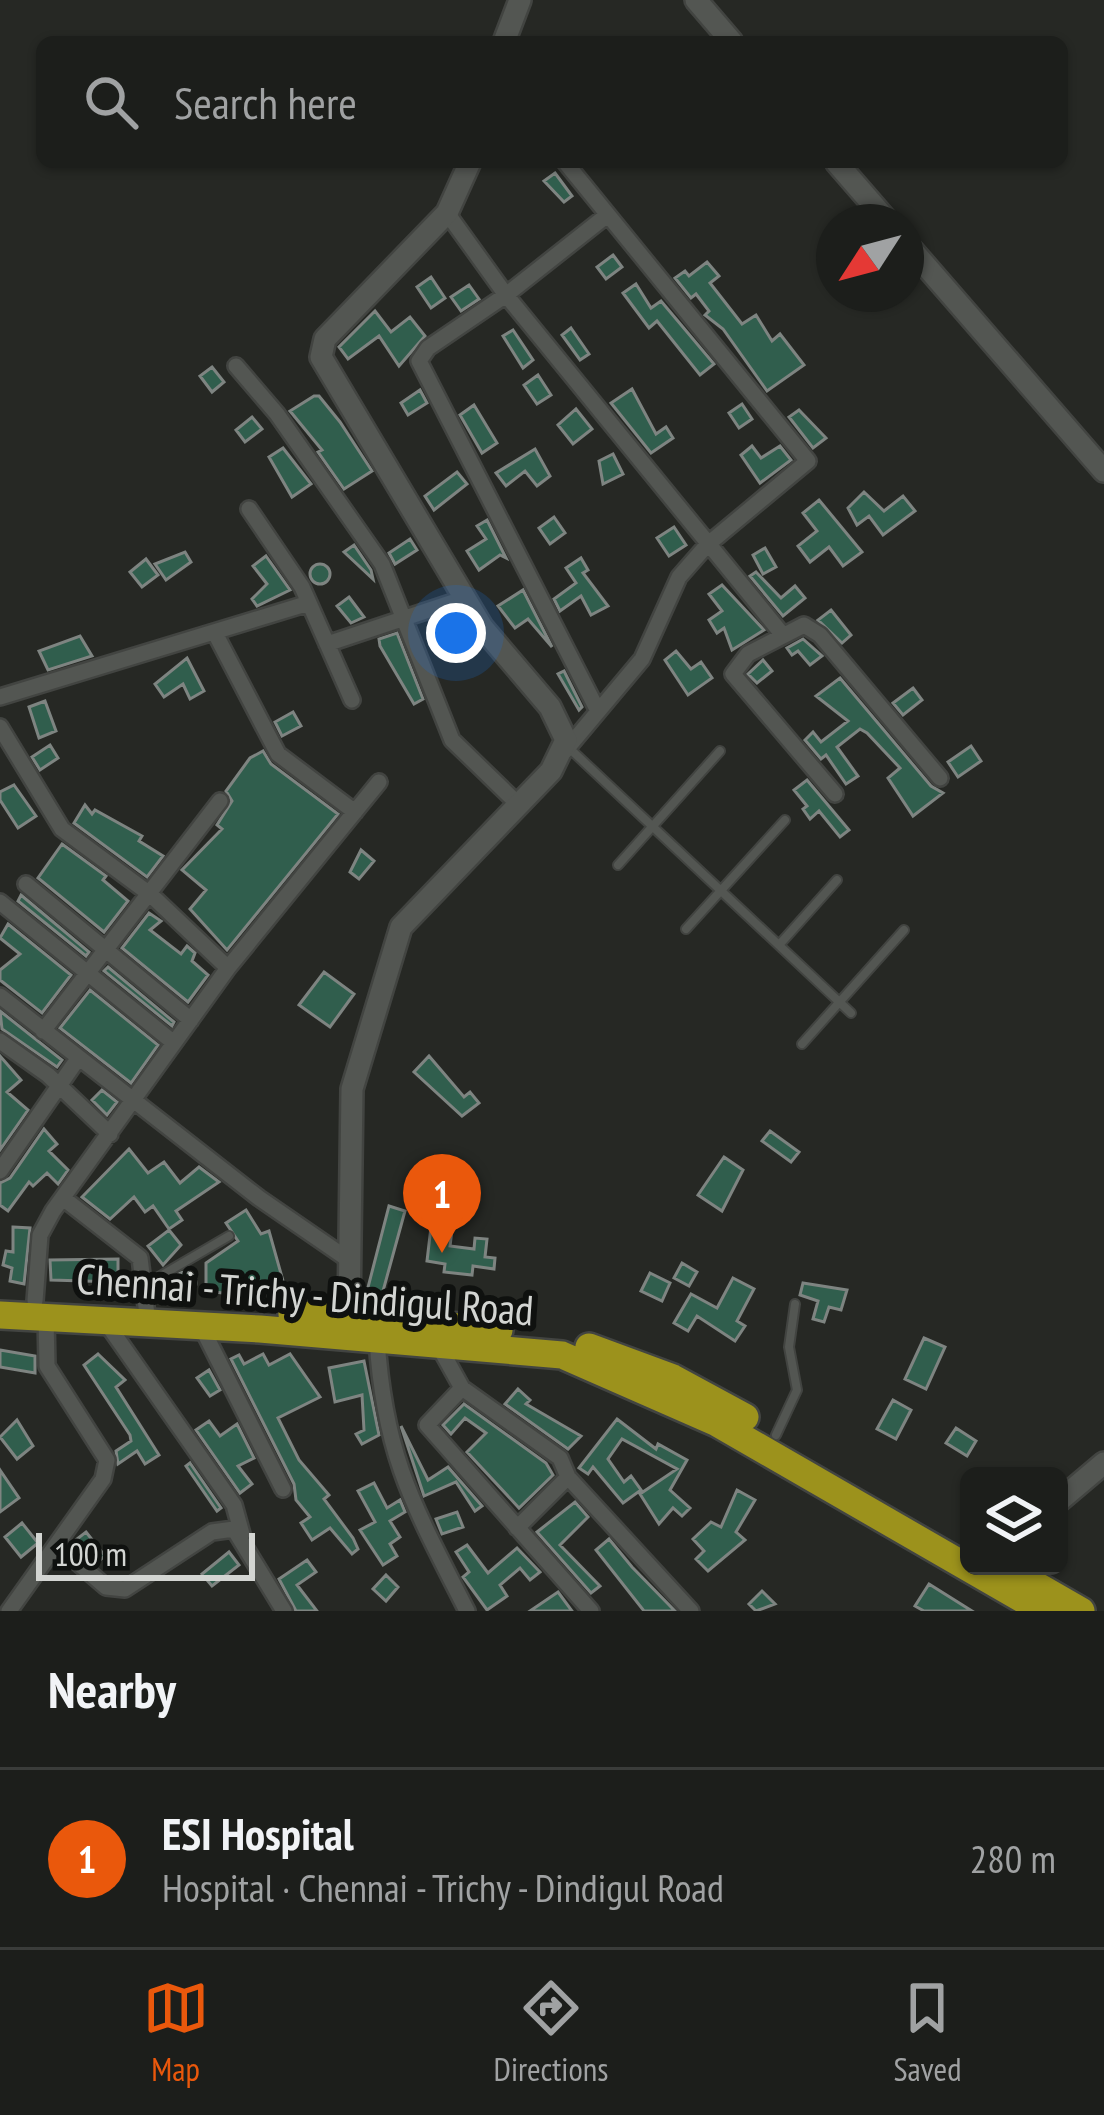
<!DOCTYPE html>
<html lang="en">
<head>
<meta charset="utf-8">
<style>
  :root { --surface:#1c1e1b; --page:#292b28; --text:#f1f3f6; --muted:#a0a2a3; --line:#3a3c3a; --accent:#ea580c }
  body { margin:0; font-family:"PT Sans Narrow",sans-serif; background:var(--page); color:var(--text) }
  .controls { position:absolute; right:36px; bottom:36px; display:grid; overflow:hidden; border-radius:18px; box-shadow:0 3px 9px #0004 }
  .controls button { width:108px; height:108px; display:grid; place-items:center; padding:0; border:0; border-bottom:3px solid var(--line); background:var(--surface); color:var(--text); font:60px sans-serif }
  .compass { position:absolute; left:816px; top:204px; width:108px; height:108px; border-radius:50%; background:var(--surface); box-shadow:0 3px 9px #0004; rotate:234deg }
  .scale { position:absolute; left:36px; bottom:30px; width:219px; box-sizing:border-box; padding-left:12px; border:6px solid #d3d5d2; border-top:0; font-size:33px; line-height:42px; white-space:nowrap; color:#d3d5d2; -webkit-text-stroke:9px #0f110f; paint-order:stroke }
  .you { position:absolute; left:456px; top:633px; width:42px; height:42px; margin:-30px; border:9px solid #fff; border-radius:50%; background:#1a73e8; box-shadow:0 0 0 18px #1a73e833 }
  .badge { display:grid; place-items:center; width:78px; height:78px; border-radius:50%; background:var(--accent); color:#fff; font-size:39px; font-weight:700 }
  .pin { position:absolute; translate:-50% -99px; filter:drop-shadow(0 3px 6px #0008) }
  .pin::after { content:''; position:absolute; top:63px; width:42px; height:36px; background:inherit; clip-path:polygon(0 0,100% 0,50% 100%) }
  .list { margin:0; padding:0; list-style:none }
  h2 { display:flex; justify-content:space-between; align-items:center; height:156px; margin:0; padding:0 48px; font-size:51px }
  h2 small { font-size:39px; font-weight:400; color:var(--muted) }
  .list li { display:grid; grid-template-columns:78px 1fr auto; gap:36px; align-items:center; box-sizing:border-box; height:180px; padding:0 48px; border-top:3px solid var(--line) }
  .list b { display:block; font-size:45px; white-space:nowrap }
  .list p { margin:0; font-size:39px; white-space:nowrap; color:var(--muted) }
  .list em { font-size:39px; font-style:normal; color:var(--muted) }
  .icon { flex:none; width:66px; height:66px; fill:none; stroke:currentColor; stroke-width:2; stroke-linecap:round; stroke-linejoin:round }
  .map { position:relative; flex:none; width:1104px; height:1611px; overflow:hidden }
  .search { position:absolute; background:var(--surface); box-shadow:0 3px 9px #0004; left:36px; right:36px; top:36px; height:132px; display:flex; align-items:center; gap:30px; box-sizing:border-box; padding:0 42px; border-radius:18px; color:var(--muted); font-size:45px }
  .sheet { height:336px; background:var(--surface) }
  nav { display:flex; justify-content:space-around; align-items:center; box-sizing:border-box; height:168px; border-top:3px solid var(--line); background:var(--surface); font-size:33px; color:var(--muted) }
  nav a { display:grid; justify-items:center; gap:6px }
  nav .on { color:var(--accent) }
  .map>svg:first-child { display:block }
  .building { fill:#305e4d; stroke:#7e8481; stroke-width:3 }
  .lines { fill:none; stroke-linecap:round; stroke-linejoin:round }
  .lane-casing { stroke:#424441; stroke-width:12 }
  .street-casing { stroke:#424441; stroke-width:20 }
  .secondary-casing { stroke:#424441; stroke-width:26 }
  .highway-casing { stroke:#424441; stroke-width:32 }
  .lane { stroke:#535652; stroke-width:8 }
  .street { stroke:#535652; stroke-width:15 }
  .secondary { stroke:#535652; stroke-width:21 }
  .highway { stroke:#9c921c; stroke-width:27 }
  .labels { text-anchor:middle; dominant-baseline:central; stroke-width:12; stroke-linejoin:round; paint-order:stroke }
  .street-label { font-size:42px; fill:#d3d5d2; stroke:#0f110f }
</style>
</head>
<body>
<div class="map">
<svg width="1104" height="1611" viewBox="0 0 1104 1611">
  <rect width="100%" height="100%" fill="#262824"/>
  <path class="building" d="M555 173 572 196 564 202 544 181Z
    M613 255 622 267 606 279 597 267Z
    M707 262 719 276 710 283 742 324 756 315 772 341 780 334 804 365 767 391 723 329 705 315 709 311 696 294 691 298 675 278 685 271 689 276Z
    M431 277 445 298 431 308 417 287Z
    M636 284 651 308 661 301 714 364 700 375 657 321 649 328 623 293Z
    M469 285 479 299 461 311 451 297Z
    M375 311 391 332 410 317 425 336 399 366 379 336 348 359 339 347Z
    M571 328 589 354 580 360 562 335Z
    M513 330 533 360 523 368 503 336Z
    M212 367 224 382 212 392 200 376Z
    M538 375 551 395 537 404 524 385Z
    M632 389 656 434 666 427 673 438 651 453 611 403Z
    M420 390 427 403 408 415 401 403Z
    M314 396H319L340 422 372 471 344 489 318 452 322 450 290 411Z
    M742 404 752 419 739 428 729 413Z
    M474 405 497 443 482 453 460 415Z
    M576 409 592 429 573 444 558 425Z
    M799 410 826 438 813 448 789 417Z
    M252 417 262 429 245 442 236 430Z
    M752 446 761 458 780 446 791 460 760 483 741 455Z
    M283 448 311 484 292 497 269 457Z
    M535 449 550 476 537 486 525 471 506 486 496 473Z
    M613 454 623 474 603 484 599 461Z
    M457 472 467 484 434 510 425 496Z
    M864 492 884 511 903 496 915 511 883 535 869 516 857 525 848 508Z
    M819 500 862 552 843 566 829 547 810 562 798 546 817 531 803 513Z
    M554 517 565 533 550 544 539 528Z
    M487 520 506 558 500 555 479 570 467 551 486 539 477 526Z
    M674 527 686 545 669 556 657 538Z
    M410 539 417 550 395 564 389 553Z
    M354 545 371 570 373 579 344 552Z
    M765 548 776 567 763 574 753 555Z
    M185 552 191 562 166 580 155 564Z
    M266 556 290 590 257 606 252 599 267 584 253 566Z
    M581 558 588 570 583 573 608 606 591 615 581 596 560 611 554 599 576 583 566 568Z
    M146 559 158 575 142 587 130 572Z
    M310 574a10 10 0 1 1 20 0a10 10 0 1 1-20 0Z
    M756 572 781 598 795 586 805 598 783 616 750 576Z
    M722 585 764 630 732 650 724 628 717 633 709 620 722 611 709 594Z
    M523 590 552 647 528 619 515 628 498 606Z
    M349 597 364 617 351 623 337 606Z
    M831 610 851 635 842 643 818 620Z
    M397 633 423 699 414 704 380 646 379 639Z
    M80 636 92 656 48 670 39 651Z
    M803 639 822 656 810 665 798 651 792 655 787 648Z
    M676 651 691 669 701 662 712 678 688 695 665 660Z
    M187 658 204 691 190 699 183 684 164 697 155 684Z
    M763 660 772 671 757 683 748 674Z
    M564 671 582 707 579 710 558 674Z
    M840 678 931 786 943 793 913 816 888 778 900 768 867 733 860 729 837 747 858 776 846 784 826 755 821 759 805 740 813 732 821 742 848 721 816 696Z
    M913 688 922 700 903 715 893 703Z
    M45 701 56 731 39 738 29 707Z
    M293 712 301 726 282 736 275 722Z
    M50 745 58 758 40 770 32 757Z
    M971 746 981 761 958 777 948 762Z
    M263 751 271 764 338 814 227 950 190 909 206 890 182 870 222 829 217 825 232 801 226 791 250 758Z
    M807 780 849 830 840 837 819 811 810 819 803 809 807 806 794 790Z
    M14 785 36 816 18 828 0 800V792Z
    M85 805 92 814 95 810 142 836 139 841 163 856 147 877 74 823Z
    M62 844 106 876 103 880 128 901 104 932 38 878Z
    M361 850 374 861 359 879 350 872Z
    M21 895 89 952 86 956 18 901Z
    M149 913 161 921 150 930 181 954 187 946 195 953 192 961 208 975 188 1002 122 948Z
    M8 924 71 975 42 1013 0 980V970L20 954 0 938Z
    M108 967 174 1022 172 1026 104 971Z
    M324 972 354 994 330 1027 299 1005Z
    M90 990 158 1045 131 1083 60 1028Z
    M0 1011 62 1060 57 1067 2 1029Z
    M0 1056 21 1080 7 1092 28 1110 0 1150Z
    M429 1056 464 1097 470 1092 479 1103 462 1116 414 1072Z
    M102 1090 117 1102 107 1115 92 1100Z
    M44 1129 57 1144 49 1151 68 1170 58 1184 47 1173 33 1186 29 1182 8 1211 0 1205V1183L10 1178Z
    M770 1131 799 1152 791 1162 762 1141Z
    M129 1149 148 1173 164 1162 180 1183 199 1167 219 1182 176 1211 182 1220 169 1229 153 1206 145 1212 134 1197 110 1219 82 1197Z
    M724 1157 743 1170 722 1211 698 1195Z
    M389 1206 405 1211 380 1302 365 1299Z
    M246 1210 261 1234 269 1231 287 1295 271 1301 266 1289 232 1286 231 1294 206 1291V1263L238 1241 226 1223Z
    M13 1227 30 1228 24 1284 10 1281 12 1268 3 1265 6 1251 13 1252Z
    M431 1227 452 1230 450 1246 474 1249 475 1238 487 1239 485 1257 495 1258 494 1269 473 1266 472 1275 444 1272 445 1264 427 1261Z
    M169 1230 181 1245 163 1265 148 1246Z
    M118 1259V1282L51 1280 50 1260Z
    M682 1263 697 1272 689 1286 674 1278Z
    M174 1283a11 11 0 1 1 22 0a11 11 0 1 1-22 0Z
    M650 1273 670 1283 662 1301 641 1291Z
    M733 1278 754 1289 737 1321 745 1326 735 1341 697 1316 688 1331 674 1323 691 1294 717 1308Z
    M803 1283 847 1290 841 1310 829 1307 824 1322 813 1319 818 1301 800 1295Z
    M924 1338 945 1347 926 1389 905 1379Z
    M0 1350 35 1356V1373L0 1367Z
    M98 1354 125 1380 116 1387 159 1455 145 1464 137 1451 118 1464 116 1451 131 1441 130 1435 84 1365Z
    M263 1354 269 1365 290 1354 320 1397 278 1418 299 1460 329 1495 324 1499 353 1538 358 1549 352 1554 330 1528 312 1540 301 1523 310 1517 296 1500 294 1484 231 1359 239 1355 244 1364Z
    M364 1361 379 1435 362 1444 356 1434 364 1430 362 1395 335 1402 329 1368Z
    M209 1370 220 1390 210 1396 197 1378Z
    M518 1389 530 1400 526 1404 581 1436 568 1449 505 1404Z
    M893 1400 911 1410 896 1439 877 1429Z
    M464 1404 546 1463 553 1475 519 1508 467 1452 486 1433 465 1418 451 1434 443 1425Z
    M617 1419 656 1449 658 1444 687 1460 670 1490 690 1508 682 1516 673 1508 659 1524 640 1494 677 1469 622 1439 608 1459 624 1482 631 1476 641 1490 623 1503 593 1467 588 1474 579 1468Z
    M17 1420 33 1446 17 1459 0 1437Z
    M209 1421 220 1436 237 1424 254 1458 238 1466 252 1484 240 1493 196 1430Z
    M401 1426 428 1480 448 1467 482 1506 475 1511 456 1482 424 1496Z
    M956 1428 976 1441 967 1456 946 1443Z
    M190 1463 221 1508 217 1511 186 1466Z
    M0 1470 19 1498 0 1512Z
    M374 1483 387 1508 400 1500 405 1512 390 1521 400 1537 390 1544 397 1556 383 1565 360 1530 375 1522 358 1491Z
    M737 1490 755 1500 736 1532 745 1540 708 1571 696 1559 704 1551 693 1539 711 1522 721 1527Z
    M575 1502 588 1517 560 1545 600 1586 591 1593 537 1532Z
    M457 1512 463 1527 442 1534 436 1519Z
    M22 1523 38 1543 21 1557 5 1537Z
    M86 1532 105 1556 96 1563 73 1542Z
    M609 1539 632 1567 675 1611H644L596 1550Z
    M467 1545 488 1573 517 1548 540 1572 530 1580 520 1568 500 1585 507 1596 487 1610 463 1577 469 1572 456 1552Z
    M229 1552 239 1565 212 1586 202 1574Z
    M307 1560 316 1572 297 1585 317 1611H296L279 1579Z
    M386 1575 398 1587 386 1601 373 1589Z
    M929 1584 972 1611H924L915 1606Z
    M762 1591 775 1604 756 1611 749 1604Z
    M558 1592 572 1611H530Z"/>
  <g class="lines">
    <g class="lane-casing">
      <path id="lane" d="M568 747 851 1013
        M618 865 720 751
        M686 929 785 820
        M779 945 837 880
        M802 1044 904 930
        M145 1285 229 1236
        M776 1435 797 1390 789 1347 795 1304"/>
    </g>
    <g class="street-casing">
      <path id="street" d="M565 162 808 461 707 545 679 577 642 659 565 751
        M447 213 506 295 782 634
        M236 366 277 414 382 564 452 740 519 805
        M249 509 302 587 352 700
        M216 635 278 754 355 812
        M327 644 465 598
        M0 697 309 603
        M598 711 419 361 428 348 506 295 606 216
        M0 727 62 829 151 895 228 968
        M835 794 733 674 748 654 804 625 820 635 940 778
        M26 884 191 1020
        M0 902 174 1043
        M0 996 259 1198 349 1260
        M43 1031 220 801
        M0 1041 48 1075 110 1134
        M0 1171 77 1060
        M63 1198 140 1258 148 1323
        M35 1301 40 1235 53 1211 228 968 379 782
        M105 1321 234 1505 242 1534
        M201 1326 283 1489
        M377 1339C384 1457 415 1508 467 1611
        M437 1343 462 1388 560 1458 568 1477 691 1611
        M462 1388 427 1425 591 1611
        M517 1528 568 1477
        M57 1545 106 1587 125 1589 212 1532 234 1529 284 1611
        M9 1611 103 1479 107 1460 47 1366 46 1317"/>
    </g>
    <g class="secondary-casing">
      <path id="secondary" d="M696 0 732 42
        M504 42 520 0
        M836 162 888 222
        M906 243 1104 471
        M349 1316 352 1089 401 927 551 771 566 740 550 707 482 627 321 357 325 339 447 213 470 162
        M1059 1501 1104 1463"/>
    </g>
    <g class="highway-casing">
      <path id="highway" d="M292 1314 499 1330
        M0 1315 260 1329 562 1355 717 1423 1043 1611
        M589 1347 673 1378 745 1417
        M1003 1566 1081 1611"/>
    </g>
    <use href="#lane" class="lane"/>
    <use href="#street" class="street"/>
    <use href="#secondary" class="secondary"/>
    <use href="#highway" class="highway"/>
  </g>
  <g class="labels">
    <g class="street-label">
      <text transform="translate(305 1294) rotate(4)">Chennai - Trichy - Dindigul Road</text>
    </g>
  </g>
</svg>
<div class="controls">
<button><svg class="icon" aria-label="layers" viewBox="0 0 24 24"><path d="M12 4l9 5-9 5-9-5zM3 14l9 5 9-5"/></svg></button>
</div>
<svg class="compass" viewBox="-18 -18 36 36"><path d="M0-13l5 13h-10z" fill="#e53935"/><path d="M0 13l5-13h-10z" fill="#a0a2a3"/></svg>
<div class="scale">100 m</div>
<div class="you"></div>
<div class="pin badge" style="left:442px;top:1253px">1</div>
<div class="search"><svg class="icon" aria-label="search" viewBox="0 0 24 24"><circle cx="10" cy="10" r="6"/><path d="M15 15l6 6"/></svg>Search here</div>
</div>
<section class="sheet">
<h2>Nearby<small></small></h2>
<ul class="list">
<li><span class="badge">1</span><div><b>ESI Hospital</b><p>Hospital · Chennai - Trichy - Dindigul Road</p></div><em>280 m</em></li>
</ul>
</section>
<nav>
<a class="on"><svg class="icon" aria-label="map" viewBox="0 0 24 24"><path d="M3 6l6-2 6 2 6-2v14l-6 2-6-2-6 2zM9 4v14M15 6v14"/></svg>Map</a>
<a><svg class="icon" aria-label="directions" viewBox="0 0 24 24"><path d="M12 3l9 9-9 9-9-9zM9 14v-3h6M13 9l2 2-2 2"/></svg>Directions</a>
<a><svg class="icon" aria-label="saved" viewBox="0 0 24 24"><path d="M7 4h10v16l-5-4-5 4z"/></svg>Saved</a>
</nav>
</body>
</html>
